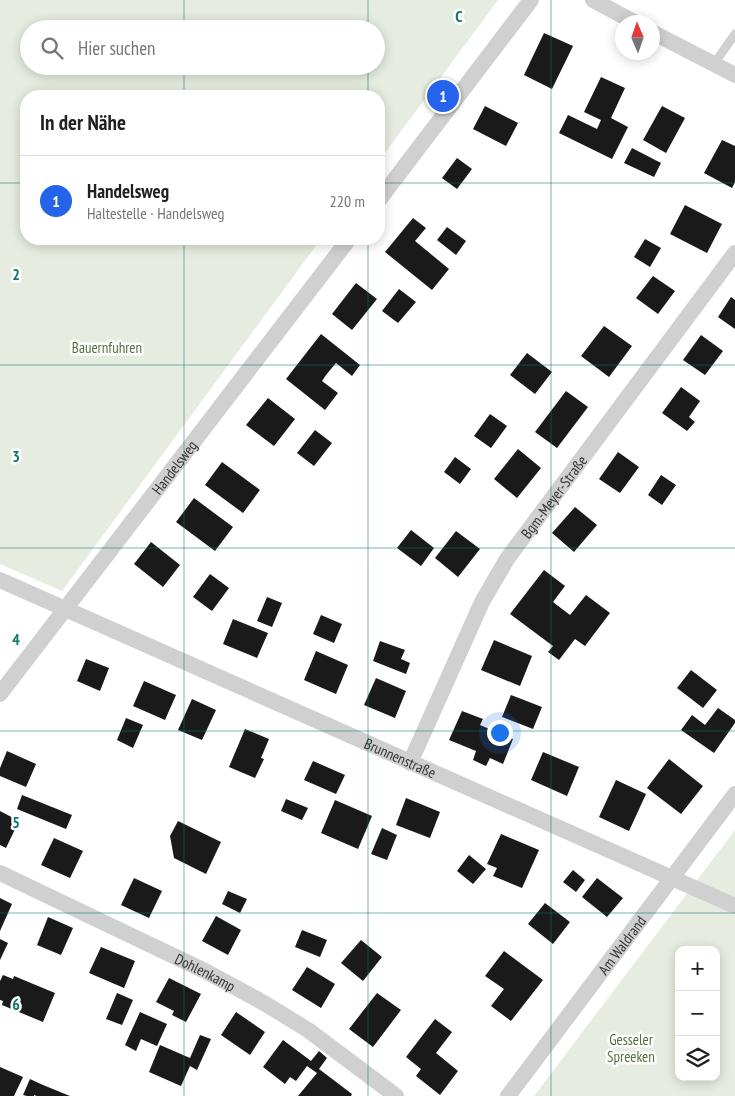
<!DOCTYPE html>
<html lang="de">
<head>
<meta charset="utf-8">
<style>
  :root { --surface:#fff; --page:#f2f2f2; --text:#202124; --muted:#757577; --line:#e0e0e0; --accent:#2563eb }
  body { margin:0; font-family:"PT Sans Narrow",sans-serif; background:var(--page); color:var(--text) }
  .controls { position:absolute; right:15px; bottom:15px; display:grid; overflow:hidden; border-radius:10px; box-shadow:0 2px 12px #0003 }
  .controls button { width:45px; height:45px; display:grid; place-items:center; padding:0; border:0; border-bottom:1px solid var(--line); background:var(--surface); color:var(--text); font:25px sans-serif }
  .compass { position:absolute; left:615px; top:15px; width:45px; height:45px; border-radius:50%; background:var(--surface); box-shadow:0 2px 12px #0003; rotate:358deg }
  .you { position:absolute; left:499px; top:732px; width:18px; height:18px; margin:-12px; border:4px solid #fff; border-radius:50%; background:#1a73e8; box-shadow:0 0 0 8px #1a73e833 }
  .badge { display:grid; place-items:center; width:32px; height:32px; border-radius:50%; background:var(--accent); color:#fff; font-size:16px; font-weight:700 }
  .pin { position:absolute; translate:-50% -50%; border:2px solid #fff; box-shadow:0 1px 5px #0006 }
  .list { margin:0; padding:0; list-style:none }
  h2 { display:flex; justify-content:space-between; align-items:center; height:65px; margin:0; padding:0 20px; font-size:21px }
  h2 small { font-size:16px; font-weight:400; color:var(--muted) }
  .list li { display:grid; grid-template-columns:32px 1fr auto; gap:15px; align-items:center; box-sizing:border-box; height:90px; padding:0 20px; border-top:1px solid var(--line) }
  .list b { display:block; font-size:19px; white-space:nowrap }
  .list p { margin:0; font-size:16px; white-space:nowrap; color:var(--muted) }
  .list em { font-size:16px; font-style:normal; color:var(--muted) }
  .icon { flex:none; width:28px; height:28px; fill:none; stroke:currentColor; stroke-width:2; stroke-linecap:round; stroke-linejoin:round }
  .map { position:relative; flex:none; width:735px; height:1096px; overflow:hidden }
  .search { position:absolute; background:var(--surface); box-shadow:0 2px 12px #0003; left:20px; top:20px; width:365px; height:55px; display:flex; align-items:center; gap:12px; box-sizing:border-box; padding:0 18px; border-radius:28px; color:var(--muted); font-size:19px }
  .panel { position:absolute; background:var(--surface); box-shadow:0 2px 12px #0003; left:20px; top:90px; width:365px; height:155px; border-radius:20px }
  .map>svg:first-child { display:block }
  .green { fill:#e6ecdf; fill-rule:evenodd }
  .building { fill:#1a1a1a }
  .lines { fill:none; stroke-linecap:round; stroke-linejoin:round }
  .lane { stroke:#d0d0d0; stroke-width:9 }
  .street { stroke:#d0d0d0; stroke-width:16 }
  .grid { fill:none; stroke:#0f766e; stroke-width:1; stroke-opacity:0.55 }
  .labels { text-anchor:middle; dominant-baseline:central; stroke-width:5; stroke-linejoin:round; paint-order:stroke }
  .park-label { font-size:15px; fill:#56703f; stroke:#fff }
  .street-label { font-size:15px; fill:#333; stroke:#fff }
  .grid-label { font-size:16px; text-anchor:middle; font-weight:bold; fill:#0f766e; stroke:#fff; stroke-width:5; stroke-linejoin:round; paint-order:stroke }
</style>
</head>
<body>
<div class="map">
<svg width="735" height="1096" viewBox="0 0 735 1096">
  <rect width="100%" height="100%" fill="#fff"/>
  <path class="green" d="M0 0H498L379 161V96H26V239H321L62 591 0 564ZM29 29H376V66H29Z
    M735 830V1096H534ZM679 950H716V1077H679Z"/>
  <path class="building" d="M544 33 573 46 552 89 524 75Z
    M601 77 625 88 611 118 628 127 612 159 559 133 568 115 597 129 601 120 584 112Z
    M485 106 518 123 506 146 473 129Z
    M662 106 685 118 666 153 643 140Z
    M722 140 735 146V182L732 188 704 173Z
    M632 148 661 163 654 177 624 163Z
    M457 158 472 169 457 189 442 178Z
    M685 205 722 224 707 253 670 234Z
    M413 218 426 228 415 241 449 269 432 290 385 252Z
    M447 227 466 241 456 255 437 240Z
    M645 239 661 248 650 267 634 257Z
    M653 276 675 291 658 314 636 298Z
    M356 283 377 299 352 330 332 314Z
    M399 289 416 302 398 323 382 311Z
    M731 297 735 300V329L718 317Z
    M604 326 632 346 609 377 581 356Z
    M321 334 360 365 352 376 336 363 326 375 322 381 338 393 325 410 286 379Z
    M701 335 723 351 705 375 683 360Z
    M527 353 552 372 535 394 510 375Z
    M681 387 700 401 689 417 695 422 687 431 662 413Z
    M566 391 588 407 557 448 535 432Z
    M268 398 295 419 274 446 246 425Z
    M490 414 507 426 491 448 474 436Z
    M315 430 332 443 314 466 297 453Z
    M518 449 541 468 517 498 494 479Z
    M618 452 639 467 620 493 599 479Z
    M455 457 471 469 460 484 444 472Z
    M222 462 260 490 243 513 205 485Z
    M661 475 676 485 662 505 648 495Z
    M194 498 233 527 215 551 176 522Z
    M575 507 597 525 574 552 552 533Z
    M411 530 434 548 421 566 397 548Z
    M456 531 480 549 458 577 435 558Z
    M151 542 180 565 163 587 134 564Z
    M544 570 565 586 553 602 570 615 586 595 610 613 585 646 575 639 559 660 548 652 553 646 510 614Z
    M210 574 229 588 212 611 193 597Z
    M267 597 282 603 272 627 257 621Z
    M321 615 342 624 334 643 313 634Z
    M233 619 268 633 257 658 223 644Z
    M494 640 532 656 520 686 481 670Z
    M380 641 405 650 401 659 410 663 406 674 373 661Z
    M316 651 348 665 336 694 304 680Z
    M86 659 109 668 100 691 77 681Z
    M691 670 717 690 703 708 677 688Z
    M376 678 406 691 395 718 364 705Z
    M144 681 176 695 165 720 133 706Z
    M511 695 542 707 533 729 502 717Z
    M192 699 216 710 202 740 178 730Z
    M718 708 735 720V723L714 753 681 730 692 715 705 725Z
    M462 711 483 719 480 725 513 739 503 764 490 758 486 766 473 760 476 751 449 740Z
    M126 718 143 725 133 748 117 740Z
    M245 729 269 739 261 758 264 759 255 778 229 767Z
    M7 751 36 764 26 787 0 776V768Z
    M543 752 579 767 567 796 531 780Z
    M669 759 703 786 681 814 647 788Z
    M313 761 345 775 336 794 304 780Z
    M616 780 646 794 629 831 599 817Z
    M22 795 72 815 66 829 17 809Z
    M406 798 440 812 430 838 396 825Z
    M286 799 308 808 302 820 281 811Z
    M335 800 372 816 358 849 321 833Z
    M0 811 19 821 6 848 0 845Z
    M178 821 221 842 206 874 174 858 170 836Z
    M382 828 397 835 387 860 371 854Z
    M501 834 539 850 522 888 493 876 497 868 487 864Z
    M54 838 83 851 70 878 41 865Z
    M469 855 486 869 473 884 457 871Z
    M573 870 585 880 576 892 563 882Z
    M134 878 162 891 149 918 121 905Z
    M597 878 623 898 607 917 582 897Z
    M228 891 247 899 240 913 222 904Z
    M0 898 12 904 0 931Z
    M545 903 570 922 553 944 528 924Z
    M216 916 241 930 228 955 202 941Z
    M48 917 73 928 61 955 37 945Z
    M302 930 327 940 320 957 295 947Z
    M0 939 8 943 0 960Z
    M361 940 382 957 363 981 341 963Z
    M101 947 135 961 124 988 89 973Z
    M504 951 543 980 511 1021 491 1006 504 989 485 976Z
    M307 967 335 984 321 1008 292 990Z
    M3 975 13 979 14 976 55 993 43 1022 2 1005 3 1001 0 1000V981Z
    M169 978 201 994 186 1022 172 1015 174 1011 156 1002Z
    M117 993 133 1000 122 1025 106 1019Z
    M377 993 401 1010 373 1047 349 1029Z
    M140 1012 167 1024 157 1046 141 1039 136 1051 125 1045Z
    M236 1012 265 1032 250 1055 221 1035Z
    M435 1019 452 1032 436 1053 458 1071 440 1095 416 1076 421 1069 406 1057Z
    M200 1035 211 1039 197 1070 190 1066 181 1086 149 1072 160 1045 190 1058Z
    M283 1040 311 1061 319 1051 327 1058 319 1069 352 1094 351 1096H298L317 1073 307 1066 296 1081 290 1077 285 1084 263 1067Z
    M0 1067 23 1077 14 1096H0Z
    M30 1079 43 1085 70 1096H37L34 1095V1096H27L23 1095Z"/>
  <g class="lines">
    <path class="lane" d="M714 64 735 34"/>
    <g class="street">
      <path d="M593 0 634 22"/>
      <path d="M652 32 735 75"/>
      <path d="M379 200 531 0"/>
      <path id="s1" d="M0 580 735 906"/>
      <path id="s2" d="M0 694 349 239"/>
      <path id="s3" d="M410 763 482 602 507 559 735 253"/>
      <path id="s4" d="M0 873 205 971 264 1003 308 1030 396 1096"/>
      <path id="s5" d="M508 1096 735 794"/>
    </g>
  </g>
  <path class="grid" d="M184 0V29M368 0V29M551 0V1096M184 66V96M368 66V96M0 183H26M379 183H735M184 239V1096M368 239V1096M0 365H735M0 548H735M0 731H735M0 913H735"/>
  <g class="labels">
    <g class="park-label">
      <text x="107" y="347">Bauernfuhren</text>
      <text x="631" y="1039">Gesseler<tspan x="631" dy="17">Spreeken</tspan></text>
    </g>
    <g class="street-label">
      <text stroke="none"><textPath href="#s2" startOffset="286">Handelsweg</textPath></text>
      <text stroke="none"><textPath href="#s3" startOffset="304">Bgm.-Meyer-Straße</textPath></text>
      <text stroke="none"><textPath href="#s1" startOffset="438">Brunnenstraße</textPath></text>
      <text stroke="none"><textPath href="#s5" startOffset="189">Am Waldrand</textPath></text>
      <text stroke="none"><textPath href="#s4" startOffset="228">Dohlenkamp</textPath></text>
    </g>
  </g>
  <g class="grid-label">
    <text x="459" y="22">C</text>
    <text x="16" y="280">2</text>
    <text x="16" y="462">3</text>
    <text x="16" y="645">4</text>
    <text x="16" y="828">5</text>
    <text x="16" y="1010">6</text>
  </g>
</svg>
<div class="controls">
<button>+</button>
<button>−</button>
<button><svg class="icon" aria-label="layers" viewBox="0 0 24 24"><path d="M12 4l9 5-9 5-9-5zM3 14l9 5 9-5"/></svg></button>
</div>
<svg class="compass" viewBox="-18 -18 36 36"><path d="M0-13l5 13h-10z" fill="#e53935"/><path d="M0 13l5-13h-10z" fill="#757577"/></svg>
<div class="you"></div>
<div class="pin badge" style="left:443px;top:96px">1</div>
<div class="search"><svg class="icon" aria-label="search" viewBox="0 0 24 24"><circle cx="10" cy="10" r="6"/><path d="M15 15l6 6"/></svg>Hier suchen</div>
<section class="panel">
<h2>In der Nähe<small></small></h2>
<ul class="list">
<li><span class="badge">1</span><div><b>Handelsweg</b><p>Haltestelle · Handelsweg</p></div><em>220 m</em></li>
</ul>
</section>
</div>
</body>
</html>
